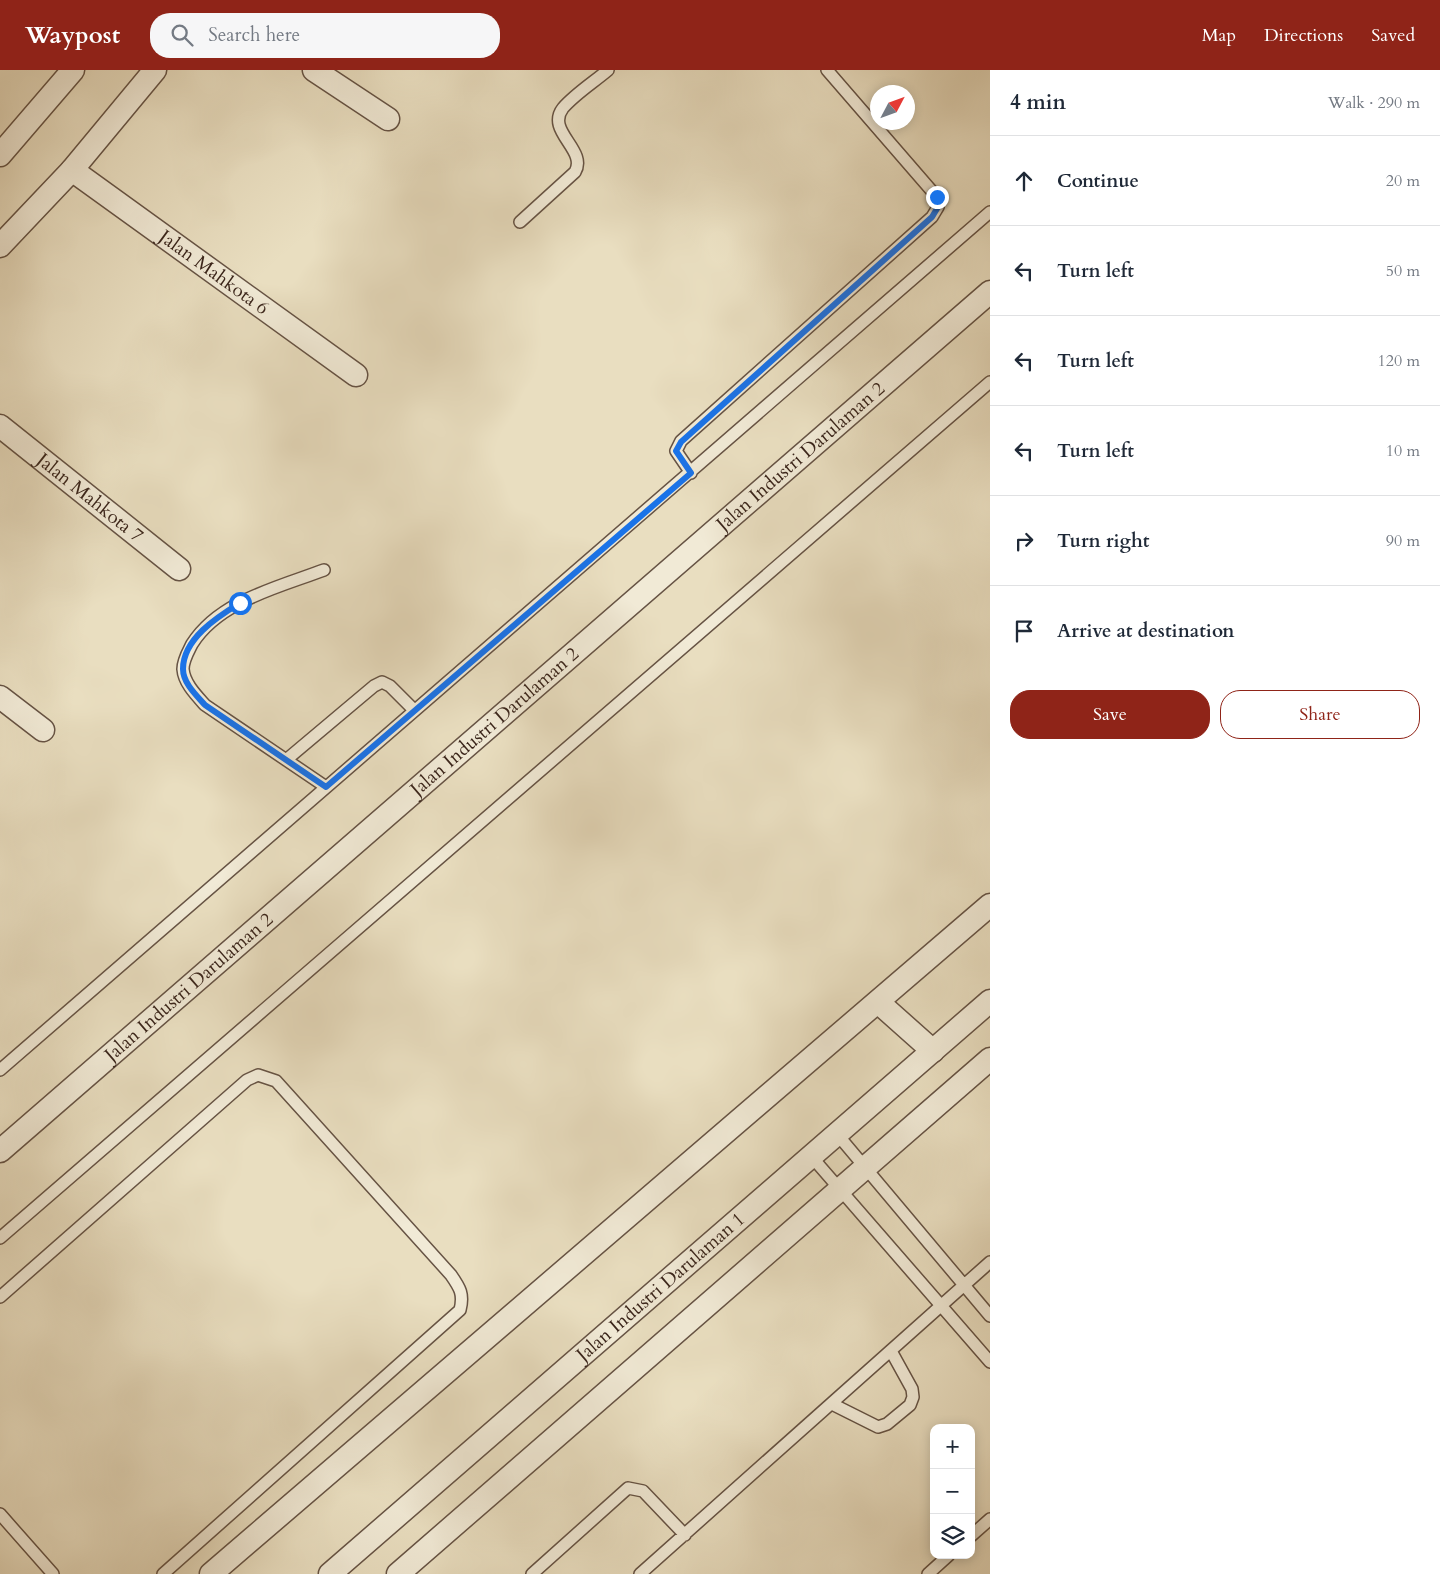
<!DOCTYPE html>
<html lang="en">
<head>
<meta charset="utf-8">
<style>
  :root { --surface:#fff; --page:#f6f6f7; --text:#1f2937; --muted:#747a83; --line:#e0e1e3; --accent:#8f2418 }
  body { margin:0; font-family:Cardo,serif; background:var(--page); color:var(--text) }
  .controls { position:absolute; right:15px; bottom:15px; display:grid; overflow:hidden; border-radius:10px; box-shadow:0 2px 12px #0003 }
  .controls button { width:45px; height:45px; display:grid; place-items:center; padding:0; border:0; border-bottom:1px solid var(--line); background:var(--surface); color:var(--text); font:25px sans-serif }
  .compass { position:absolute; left:870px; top:15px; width:45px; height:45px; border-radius:50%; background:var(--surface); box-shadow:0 2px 12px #0003; rotate:49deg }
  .stop { position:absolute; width:15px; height:15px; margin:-11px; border:4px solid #1a73e8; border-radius:50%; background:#fff }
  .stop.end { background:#1a73e8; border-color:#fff; box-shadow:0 1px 5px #0008 }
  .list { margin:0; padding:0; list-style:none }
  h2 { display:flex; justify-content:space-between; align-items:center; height:65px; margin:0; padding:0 20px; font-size:21px }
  h2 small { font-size:16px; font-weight:400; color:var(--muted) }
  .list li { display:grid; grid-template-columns:32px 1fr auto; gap:15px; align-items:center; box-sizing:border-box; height:90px; padding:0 20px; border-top:1px solid var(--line) }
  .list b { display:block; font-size:19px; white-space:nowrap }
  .list em { font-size:16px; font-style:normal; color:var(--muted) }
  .actions { display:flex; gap:10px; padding:15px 20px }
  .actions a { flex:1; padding:11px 0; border:1px solid var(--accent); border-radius:20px; text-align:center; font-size:18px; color:var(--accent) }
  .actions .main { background:var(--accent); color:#fff }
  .icon { flex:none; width:28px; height:28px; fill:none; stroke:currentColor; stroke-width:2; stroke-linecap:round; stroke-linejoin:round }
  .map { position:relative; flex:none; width:990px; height:1504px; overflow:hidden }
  header { display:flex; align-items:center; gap:30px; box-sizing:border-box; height:70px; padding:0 25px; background:var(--accent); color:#fff }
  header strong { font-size:24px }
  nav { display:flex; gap:28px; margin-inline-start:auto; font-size:18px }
  .search { width:350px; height:45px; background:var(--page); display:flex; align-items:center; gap:12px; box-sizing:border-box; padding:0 18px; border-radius:20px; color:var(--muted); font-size:19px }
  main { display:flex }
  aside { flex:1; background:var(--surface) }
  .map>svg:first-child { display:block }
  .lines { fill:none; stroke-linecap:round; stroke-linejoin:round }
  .service-casing { stroke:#665344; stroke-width:14 }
  .minor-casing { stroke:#665344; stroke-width:25 }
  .service { stroke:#f1ead6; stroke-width:11 }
  .minor { stroke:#f1ead6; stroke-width:22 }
  .route { stroke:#1a73e8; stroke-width:6 }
  .labels { text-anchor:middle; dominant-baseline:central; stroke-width:4.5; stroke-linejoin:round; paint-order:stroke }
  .street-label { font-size:19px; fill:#3a251b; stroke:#f1ead6 }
</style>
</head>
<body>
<header>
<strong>Waypost</strong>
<div class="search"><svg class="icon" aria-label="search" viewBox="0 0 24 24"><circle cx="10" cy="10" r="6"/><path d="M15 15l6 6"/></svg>Search here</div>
<nav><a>Map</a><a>Directions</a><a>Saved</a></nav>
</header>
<main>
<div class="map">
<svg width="990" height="1504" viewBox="0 0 990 1504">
  <rect width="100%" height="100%" fill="#e9dec0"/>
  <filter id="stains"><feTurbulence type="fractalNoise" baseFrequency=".004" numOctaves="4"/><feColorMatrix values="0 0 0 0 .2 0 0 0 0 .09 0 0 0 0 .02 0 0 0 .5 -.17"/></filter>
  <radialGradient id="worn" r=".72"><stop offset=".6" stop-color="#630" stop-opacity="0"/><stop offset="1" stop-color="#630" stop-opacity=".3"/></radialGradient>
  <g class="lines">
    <g class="service-casing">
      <path id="service" d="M520 152 575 102C588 80 545 61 563 38 575 24 594 12 608 0
        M691 403 676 381 681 371 932 147 938 137 937 127 827 0
        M324 500C279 517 219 531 192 574 188 582 183 590 183 599 184 613 196 625 205 635L326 717
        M286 690 374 616 382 612 390 616 414 640
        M0 1000 990 142
        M837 1064 990 1246
        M811 1086 990 1292
        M0 1168 990 312
        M0 1227 247 1010 258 1005 276 1011 451 1205C460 1218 464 1224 460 1240L163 1504
        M832 1334 878 1357 887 1354 910 1335 913 1327 912 1319 891 1281
        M0 1444 53 1504
        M971 1466 990 1449
        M532 1504 628 1418 643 1421 685 1465
        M640 1504 990 1192
        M928 1504 949 1485"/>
    </g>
    <g class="minor-casing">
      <g id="minor">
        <path d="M314 0 388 49"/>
        <path d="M0 85 73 0"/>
        <path id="s1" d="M72 100 356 305"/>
        <path d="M0 176 72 100 155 0"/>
        <path id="s2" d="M0 356 179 499"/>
        <path d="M0 627 43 660"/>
        <path d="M878 932 933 981"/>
        <path id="s3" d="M0 1081 990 222"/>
        <path d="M211 1504 990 835"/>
        <path id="s4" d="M330 1504 990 931"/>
        <path d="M398 1504 990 989"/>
      </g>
    </g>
    <use href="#service" class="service"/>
    <use href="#minor" class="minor"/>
  </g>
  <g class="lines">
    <path class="route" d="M240 533C217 547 183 569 183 599 183 613 196 625 205 635L326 717 691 403 676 381 681 372 932 147 938 137 937 127"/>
  </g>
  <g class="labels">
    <g class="street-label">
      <text stroke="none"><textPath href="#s1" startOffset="175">Jalan Mahkota 6</textPath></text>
      <text stroke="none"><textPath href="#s3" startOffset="1060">Jalan Industri Darulaman 2</textPath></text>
      <text stroke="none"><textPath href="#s2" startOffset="115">Jalan Mahkota 7</textPath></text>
      <text stroke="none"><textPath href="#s3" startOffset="655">Jalan Industri Darulaman 2</textPath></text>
      <text stroke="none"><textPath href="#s3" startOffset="250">Jalan Industri Darulaman 2</textPath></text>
      <text stroke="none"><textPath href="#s4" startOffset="438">Jalan Industri Darulaman 1</textPath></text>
    </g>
  </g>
  <rect width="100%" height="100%" filter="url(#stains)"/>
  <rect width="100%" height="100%" fill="url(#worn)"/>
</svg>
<div class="controls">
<button>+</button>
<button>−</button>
<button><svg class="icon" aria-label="layers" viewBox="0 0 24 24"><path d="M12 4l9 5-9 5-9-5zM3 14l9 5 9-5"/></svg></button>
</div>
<svg class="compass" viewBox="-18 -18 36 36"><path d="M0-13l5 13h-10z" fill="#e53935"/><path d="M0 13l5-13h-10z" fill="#747a83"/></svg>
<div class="stop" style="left:240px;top:533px"></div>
<div class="stop end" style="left:937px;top:127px"></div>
</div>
<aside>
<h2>4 min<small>Walk · 290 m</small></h2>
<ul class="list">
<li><svg class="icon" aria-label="ahead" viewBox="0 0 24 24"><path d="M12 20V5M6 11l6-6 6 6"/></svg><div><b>Continue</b></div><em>20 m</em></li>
<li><svg class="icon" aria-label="left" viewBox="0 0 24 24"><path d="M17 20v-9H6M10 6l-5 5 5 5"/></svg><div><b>Turn left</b></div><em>50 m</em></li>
<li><svg class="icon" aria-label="left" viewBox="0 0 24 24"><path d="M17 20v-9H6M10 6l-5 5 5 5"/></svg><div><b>Turn left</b></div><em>120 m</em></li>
<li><svg class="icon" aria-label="left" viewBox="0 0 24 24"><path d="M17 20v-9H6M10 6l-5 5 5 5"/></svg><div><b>Turn left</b></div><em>10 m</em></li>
<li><svg class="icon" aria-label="right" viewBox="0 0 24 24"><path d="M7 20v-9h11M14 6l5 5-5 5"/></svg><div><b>Turn right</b></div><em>90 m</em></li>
<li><svg class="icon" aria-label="arrive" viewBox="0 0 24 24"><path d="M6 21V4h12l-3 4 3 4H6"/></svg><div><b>Arrive at destination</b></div></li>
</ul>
<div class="actions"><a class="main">Save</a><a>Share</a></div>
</aside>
</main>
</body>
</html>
